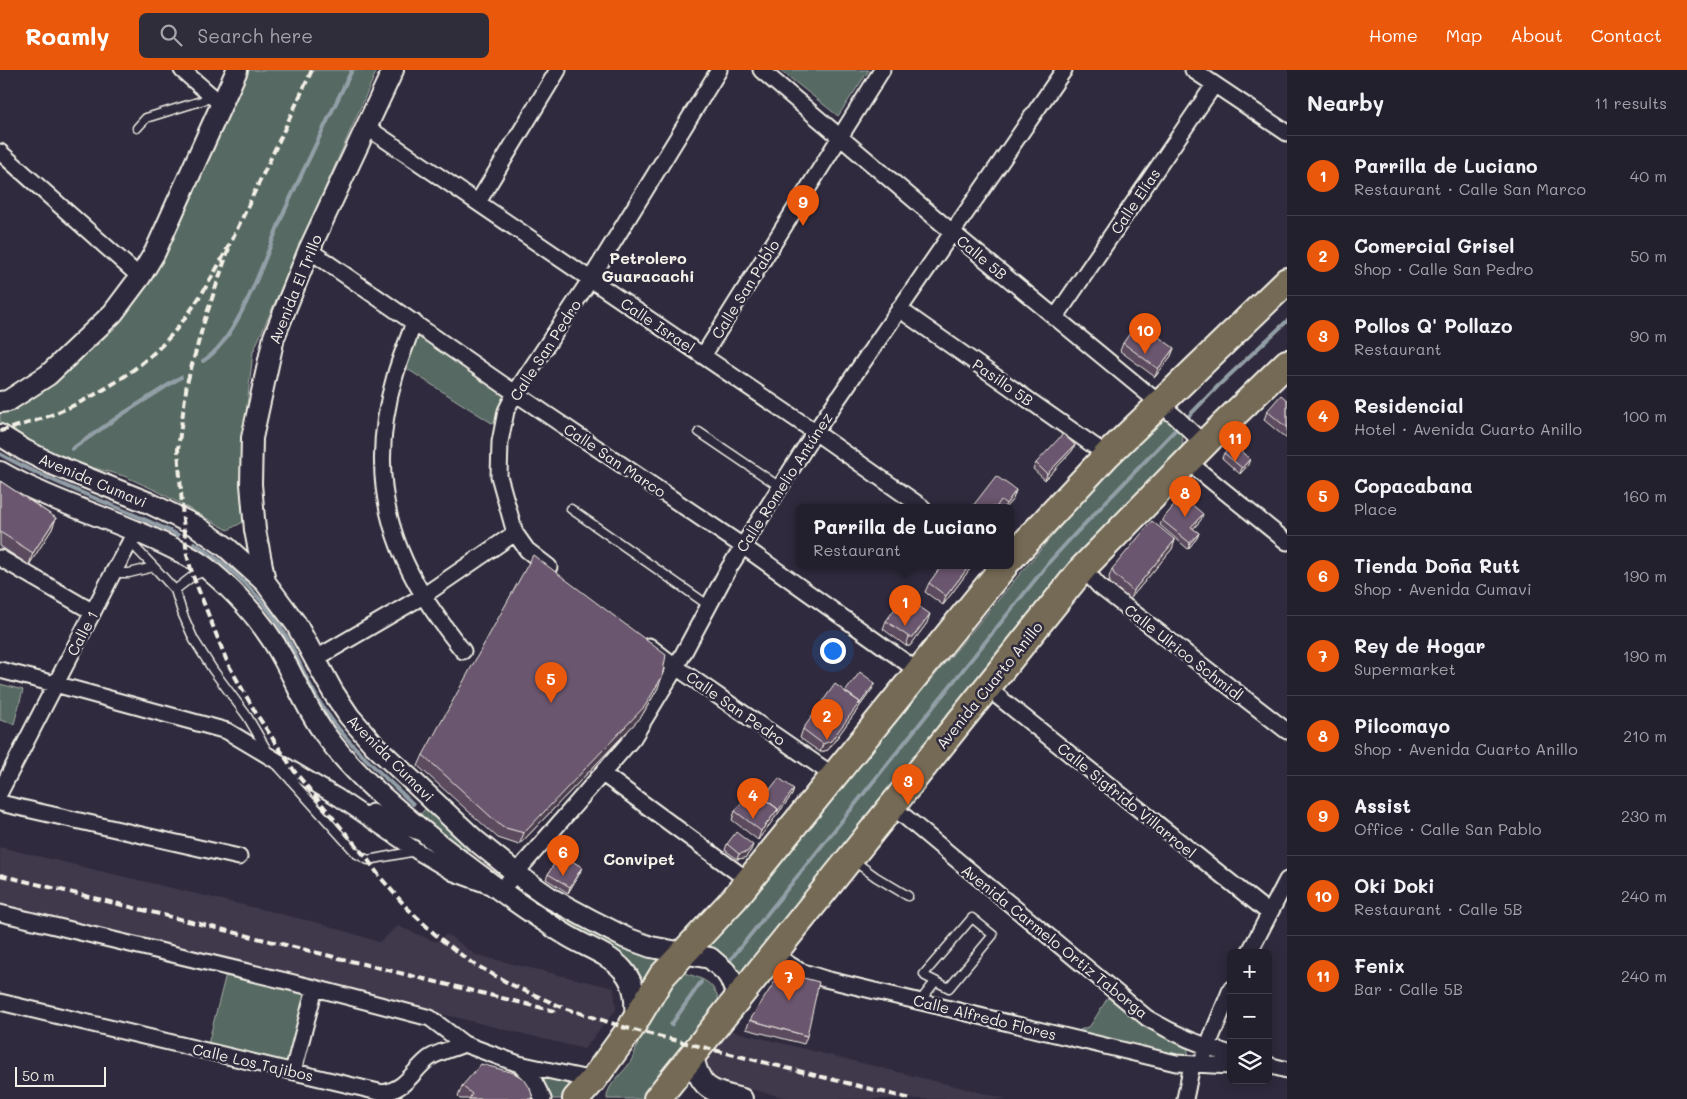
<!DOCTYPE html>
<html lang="en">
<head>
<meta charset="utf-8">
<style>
  :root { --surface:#23202e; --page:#2f2d3a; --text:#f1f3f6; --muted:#a3a3aa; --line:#403e4a; --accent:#ea580c }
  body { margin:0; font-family:Mali,sans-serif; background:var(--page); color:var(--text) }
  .controls { position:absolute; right:15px; bottom:15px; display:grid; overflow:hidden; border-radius:8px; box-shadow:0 2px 12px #0003 }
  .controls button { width:45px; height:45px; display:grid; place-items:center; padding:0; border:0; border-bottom:1px solid var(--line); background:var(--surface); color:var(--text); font:25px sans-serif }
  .scale { position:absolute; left:15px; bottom:12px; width:91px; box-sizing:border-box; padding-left:5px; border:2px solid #f4f1e8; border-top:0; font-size:14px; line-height:18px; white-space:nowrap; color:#f4f1e8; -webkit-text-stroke:4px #2f2a3d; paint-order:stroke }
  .you { position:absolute; left:832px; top:580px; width:18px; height:18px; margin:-12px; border:4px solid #fff; border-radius:50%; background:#1a73e8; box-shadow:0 0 0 8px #1a73e833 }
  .badge { display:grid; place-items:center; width:32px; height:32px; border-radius:50%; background:var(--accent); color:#fff; font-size:16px; font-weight:700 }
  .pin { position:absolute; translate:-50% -41px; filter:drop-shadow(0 1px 2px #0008) }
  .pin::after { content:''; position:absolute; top:26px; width:18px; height:15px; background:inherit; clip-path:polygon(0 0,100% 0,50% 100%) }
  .popup { position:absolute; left:796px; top:434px; width:218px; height:65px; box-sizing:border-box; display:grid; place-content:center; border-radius:8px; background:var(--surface); filter:drop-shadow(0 1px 4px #0005); font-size:16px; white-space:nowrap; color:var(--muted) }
  .popup b { font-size:19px; color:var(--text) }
  .popup::after { content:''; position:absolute; left:50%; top:100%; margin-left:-10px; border:10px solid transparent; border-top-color:var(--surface) }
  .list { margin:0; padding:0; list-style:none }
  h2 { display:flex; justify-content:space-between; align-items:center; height:65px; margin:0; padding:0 20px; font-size:21px }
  h2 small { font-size:16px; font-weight:400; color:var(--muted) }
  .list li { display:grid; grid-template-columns:32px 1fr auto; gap:15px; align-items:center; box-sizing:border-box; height:80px; padding:0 20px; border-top:1px solid var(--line) }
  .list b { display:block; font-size:19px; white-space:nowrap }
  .list p { margin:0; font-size:16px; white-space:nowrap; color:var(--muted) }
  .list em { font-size:16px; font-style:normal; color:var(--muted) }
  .icon { flex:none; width:28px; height:28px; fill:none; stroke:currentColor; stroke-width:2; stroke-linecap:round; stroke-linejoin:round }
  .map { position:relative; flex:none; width:1287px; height:1029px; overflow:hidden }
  header { display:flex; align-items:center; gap:30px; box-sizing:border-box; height:70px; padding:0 25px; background:var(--accent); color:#fff }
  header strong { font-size:24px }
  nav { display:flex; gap:28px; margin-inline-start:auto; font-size:18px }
  .search { width:350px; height:45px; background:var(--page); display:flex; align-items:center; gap:12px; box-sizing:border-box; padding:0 18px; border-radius:8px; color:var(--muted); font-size:19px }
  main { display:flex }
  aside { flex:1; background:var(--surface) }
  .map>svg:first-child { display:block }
  .built { fill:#41384c }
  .green { fill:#566962; stroke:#a5ada5 }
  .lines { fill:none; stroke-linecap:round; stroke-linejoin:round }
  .stream { stroke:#939fa7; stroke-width:4 }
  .lane-casing { stroke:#f4f1e8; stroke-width:11 }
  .street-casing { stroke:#f4f1e8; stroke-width:19 }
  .secondary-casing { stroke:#f4f1e8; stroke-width:24 }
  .highway-casing { stroke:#f4f1e8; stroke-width:30 }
  .lane { stroke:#2f2a3d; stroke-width:8 }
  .street { stroke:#2f2a3d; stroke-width:15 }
  .secondary { stroke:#2f2a3d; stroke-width:20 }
  .highway { stroke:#746b55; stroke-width:26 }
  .rail { stroke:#f4f1e8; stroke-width:4; stroke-dasharray:8 4; stroke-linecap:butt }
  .wall { fill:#5c4b5f; stroke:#f4f1e8 }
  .shaded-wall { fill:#4b3d4d; stroke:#f4f1e8 }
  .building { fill:#6b576e; stroke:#f4f1e8 }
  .labels { text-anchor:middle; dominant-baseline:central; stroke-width:5; stroke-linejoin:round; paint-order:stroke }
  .street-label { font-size:15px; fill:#f4f1e8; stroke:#2f2a3d }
  .neighbourhood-label { font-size:16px; font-weight:bold; fill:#f4f1e8; stroke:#2f2a3d }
</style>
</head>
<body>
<header>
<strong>Roamly</strong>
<div class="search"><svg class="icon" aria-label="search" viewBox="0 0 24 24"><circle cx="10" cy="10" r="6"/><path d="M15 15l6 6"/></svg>Search here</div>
<nav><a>Home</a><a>Map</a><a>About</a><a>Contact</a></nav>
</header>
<main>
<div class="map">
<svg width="1287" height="1029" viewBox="0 0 1287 1029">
  <rect width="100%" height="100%" fill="#2f2a3d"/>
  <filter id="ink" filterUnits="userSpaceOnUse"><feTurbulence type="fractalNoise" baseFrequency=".02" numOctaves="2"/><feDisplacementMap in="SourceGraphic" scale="10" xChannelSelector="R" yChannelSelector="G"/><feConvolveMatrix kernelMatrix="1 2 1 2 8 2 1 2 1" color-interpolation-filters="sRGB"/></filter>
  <g filter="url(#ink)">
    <path class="built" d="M0 777 323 854 379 872 398 856 436 872 447 864 476 885 614 918 616 940 584 979 0 835Z
      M729 960 1007 1029H791L707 1009 701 994Z"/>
    <path class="green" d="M242 0H377L253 282 243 371V452L228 460 157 421 124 406 72 392 26 372 0 352V341L18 335 69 301 118 255 150 209Z
      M780 0H869L838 46Z
      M422 264 505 323 498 357 404 297 417 265Z
      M1158 350C1177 350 1187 362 1181 380L740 908C732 891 725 884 707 879L1018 506 1149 353Z
      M0 614 23 620 14 654 0 650Z
      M427 737 477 784 441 769 416 749Z
      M533 828 586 857 659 891 640 918 532 832Z
      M684 903C708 910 714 913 721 936L645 1029H607C606 1016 622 1004 629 994 635 985 637 975 641 966 649 949 670 914 684 903Z
      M226 904 309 926 291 996 208 974Z
      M1109 926 1154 961 1188 978V985L1185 988 1078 966 1080 960 1090 956Z
      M536 1002 580 1014 568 1029H553Z"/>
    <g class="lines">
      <path class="stream" d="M203 291C240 268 266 183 284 142 306 94 329 47 352 0
        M1185 350 1219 315 1287 251
        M72 379 121 345 181 307
        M0 384C57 416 120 436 178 465
        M194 473C231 496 266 530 287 568 300 592 310 620 326 642 350 677 383 705 413 734
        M731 889 1051 490 1073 466 1180 355
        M671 955 701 912"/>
      <g class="lane-casing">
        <path id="lane" d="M137 58 146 48 214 27
          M699 362 780 417
          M571 439 708 535
          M130 472 154 497
          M113 503H129L154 497 175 520 193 506 207 500
          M175 520 183 545 194 570 213 600 247 646 268 682
          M279 697 357 784 368 790 416 781
          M854 791 876 807 908 826
          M972 848 993 865 949 918 925 906 924 904Z
          M920 931 935 912"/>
      </g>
      <g class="street-casing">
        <path id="street" d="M182 0 221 34
          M761 0 952 162 1176 347 1204 374
          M1193 0 1287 63
          M368 58 815 362 922 437
          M0 82 140 207
          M478 132 558 0
          M309 180 515 323 744 477 918 601
          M899 239 1107 385
          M1055 248 1214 15
          M414 252C408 270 400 288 395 306 372 385 380 455 423 525 435 545 449 563 463 581
          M703 286 882 0
          M1187 391 1287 472
          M0 488 93 542
          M549 497 527 480 515 463 499 406 500 372 506 341 515 323 590 210 719 0
          M1083 498 1099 516 1287 661
          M649 576 676 597 834 706
          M315 589 423 526 515 463
          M0 600 55 614 227 661 339 728 417 781 454 803 501 820 633 668 676 597 729 498 815 362 1064 0
          M986 617 1269 843
          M603 704 749 811
          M0 722 113 503 136 461
          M0 733 239 787
          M892 736 1147 948C1174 964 1201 976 1231 984
          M372 742 416 761
          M0 843 315 918 430 948 464 974
          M1249 883 1287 810
          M773 884 800 901 825 909 1176 993 1231 996
          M0 932 383 1023C407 1018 411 1003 428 989 437 982 453 979 464 974L519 994 593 1010
          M1204 985 1231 919
          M519 994 533 1009 543 1029
          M1268 995 1287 1000
          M293 1001 315 918
          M1185 1029 1192 995"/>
      </g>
      <g class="secondary-casing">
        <path id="secondary" d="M0 332 8 331 48 305 113 243 140 207 155 182 237 0
          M0 365 24 380 52 394 149 433 196 456 226 477 265 512 273 523 296 554 333 622 349 646 374 675 475 770 526 811 552 829 591 850 626 868 651 877 710 888 725 901 730 908 738 927
          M0 402C50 431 108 447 160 472 177 480 194 488 209 500 239 525 266 556 284 590 297 614 308 641 324 663 355 706 399 742 440 775 481 807 523 839 568 866 586 877 609 884 623 900 636 915 636 931 635 950
          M265 512 255 460 251 414 252 368 274 267 309 180 393 0
          M693 985C699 1019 710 1021 742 1029"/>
      </g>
      <g class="highway-casing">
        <path id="highway" d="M1010 489 1107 385 1287 211
          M576 1029 593 1010 630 959 662 906 734 829 1005 495
          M657 1029 1083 498 1211 367 1287 293"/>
      </g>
      <use href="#lane" class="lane"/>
      <use href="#street" class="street"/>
      <use href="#secondary" class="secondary"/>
      <use href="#highway" class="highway"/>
      <path class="rail" d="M229 178 204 252 187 313 178 379 183 450 187 485 193 506 228 594 257 645 295 702 368 790 380 807 407 838 438 867 472 893 512 915 564 938 630 959
        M0 361C61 346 121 317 165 272 203 232 231 173 254 123 274 82 293 41 312 0
        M0 805 559 942
        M622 957 911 1029"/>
    </g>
    <path class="wall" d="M1123 273 1174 278 1171 286 1155 307 1120 281Z
      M1287 330V369L1264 350 1267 341Z
      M1075 375 1072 381 1045 410 1033 399 1036 393Z
      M1224 383 1248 395 1240 404 1222 388Z
      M0 411 56 448 52 459 29 495 0 476Z
      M1016 420 1013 429 1006 437H972Z
      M1162 450H1201L1193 459 1199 463 1197 468 1188 479 1160 455Z
      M1175 470 1172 479 1130 529 1110 513 1109 507 1112 499Z
      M973 495 943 535 925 522 929 513Z
      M886 551 927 553 910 576H906L883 559Z
      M875 613 873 618 828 680 820 682 800 668 803 659 845 622Z
      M658 618 641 647 519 775 498 768 418 696 423 685Z
      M794 719 792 725 758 770 732 750 735 741 763 728Z
      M727 774 751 780 745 788 737 789 725 780Z
      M580 803 568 823 546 809 548 804Z
      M750 950 807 966 804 974 746 959Z
      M462 1016 533 1029H460L458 1027Z"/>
    <path class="shaded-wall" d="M1174 278 1171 286 1155 307 1158 299Z
      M1075 375 1072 381 1045 410 1047 404Z
      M1250 389 1248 395 1240 404 1242 398Z
      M1016 420 1013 429 1006 437H1004L1006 434Z
      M1203 444 1201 450 1189 463 1191 457Z
      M56 448 52 459 29 495 33 483Z
      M1199 463 1197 468 1188 479 1190 473Z
      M1175 470 1172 479 1130 529 1133 521Z
      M970 495H973L943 535 946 526Z
      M930 544 927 553 910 576H906L909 567Z
      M662 607 658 618 641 647 519 775 524 763Z
      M875 613 873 618 828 680 820 682 823 674Z
      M794 719 792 725 758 770 761 761Z
      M753 775 751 780 745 788 737 789 739 784Z
      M582 797 580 803 568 823 570 817Z"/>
    <path class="building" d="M1138 252 1174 278 1158 299 1123 273Z
      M1281 325 1287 330V358L1267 341Z
      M1063 364 1075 375 1047 404 1036 393Z
      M1232 374 1250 389 1242 398 1224 383Z
      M996 406 1016 420 1006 434 1001 430 997 436 999 437H972Z
      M0 411 56 448 33 483 0 462Z
      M1182 426 1203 444 1191 457 1199 463 1190 473 1162 450Z
      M1152 451 1175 470 1133 521 1114 504 1112 499Z
      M533 485 666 585 662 607 645 636 524 763 502 757 423 685Z
      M942 495H970L946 526 929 513Z
      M904 526 930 544 913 567H909L886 551Z
      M860 602 875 613 859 635 860 632 845 622Z
      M835 614 860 632 831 671 823 674 803 659Z
      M779 708 794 719 777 742 778 739 763 728Z
      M752 719 778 739 761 761 735 741Z
      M736 762 753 775 747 782 739 784 727 774Z
      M560 784 582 797 570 817 548 804Z
      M781 902 819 912 807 966 750 950Z
      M481 994 514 1003 524 1009 530 1018 533 1029H469L472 1024 462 1016Z"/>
  </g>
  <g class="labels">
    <g class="street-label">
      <text transform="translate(1135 131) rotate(-56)">Calle Elías</text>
      <text transform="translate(982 187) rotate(40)">Calle 5B</text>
      <text transform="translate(295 219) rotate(-68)">Avenida El Trillo</text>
      <text transform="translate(745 219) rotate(-58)">Calle San Pablo</text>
      <text transform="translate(658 255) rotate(34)">Calle Israel</text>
      <text transform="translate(545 280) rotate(-57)">Calle San Pedro</text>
      <text transform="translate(1003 312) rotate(35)">Pasillo 5B</text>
      <text transform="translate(615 390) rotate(34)">Calle San Marco</text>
      <text transform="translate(93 410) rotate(23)">Avenida Cumavi</text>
      <text transform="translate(784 412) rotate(-57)">Calle Romelio Antúnez</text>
      <text transform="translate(82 563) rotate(-62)">Calle 1</text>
      <text transform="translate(1184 582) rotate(38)">Calle Ulrico Schmidl</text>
      <text transform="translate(989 615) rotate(-51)">Avenida Cuarto Anillo</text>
      <text transform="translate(736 638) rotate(35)">Calle San Pedro</text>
      <text transform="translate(391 688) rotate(45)">Avenida Cumavi</text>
      <text transform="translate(1127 730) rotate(39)">Calle Sigfrido Villarroel</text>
      <text transform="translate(1055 871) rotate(39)">Avenida Carmelo Ortiz Taborga</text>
      <text transform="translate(985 947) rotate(14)">Calle Alfredo Flores</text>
      <text transform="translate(253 992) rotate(13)">Calle Los Tajibos</text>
    </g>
    <g class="neighbourhood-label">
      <text x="648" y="187">Petrolero<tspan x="648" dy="18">Guaracachi</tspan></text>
      <text x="639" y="788">Convipet</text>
    </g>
  </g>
</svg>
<div class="controls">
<button>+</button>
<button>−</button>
<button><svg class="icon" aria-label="layers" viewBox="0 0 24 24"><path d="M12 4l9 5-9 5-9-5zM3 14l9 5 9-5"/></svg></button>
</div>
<div class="scale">50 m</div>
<div class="you"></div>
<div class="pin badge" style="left:905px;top:556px">1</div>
<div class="popup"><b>Parrilla de Luciano</b>Restaurant</div>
<div class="pin badge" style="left:827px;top:670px">2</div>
<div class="pin badge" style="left:908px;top:735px">3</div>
<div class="pin badge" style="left:753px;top:749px">4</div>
<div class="pin badge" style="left:551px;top:633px">5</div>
<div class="pin badge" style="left:563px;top:806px">6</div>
<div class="pin badge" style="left:789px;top:931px">7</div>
<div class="pin badge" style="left:1185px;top:447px">8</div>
<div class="pin badge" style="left:803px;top:156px">9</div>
<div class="pin badge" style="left:1145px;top:284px">10</div>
<div class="pin badge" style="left:1235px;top:392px">11</div>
</div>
<aside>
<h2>Nearby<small>11 results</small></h2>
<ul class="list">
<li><span class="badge">1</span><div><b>Parrilla de Luciano</b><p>Restaurant · Calle San Marco</p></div><em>40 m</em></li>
<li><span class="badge">2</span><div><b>Comercial Grisel</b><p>Shop · Calle San Pedro</p></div><em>50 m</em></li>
<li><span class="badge">3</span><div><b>Pollos Q' Pollazo</b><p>Restaurant</p></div><em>90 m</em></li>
<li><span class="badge">4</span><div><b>Residencial</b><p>Hotel · Avenida Cuarto Anillo</p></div><em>100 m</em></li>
<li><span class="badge">5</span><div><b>Copacabana</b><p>Place</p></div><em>160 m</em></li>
<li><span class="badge">6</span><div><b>Tienda Doña Rutt</b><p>Shop · Avenida Cumavi</p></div><em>190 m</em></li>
<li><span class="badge">7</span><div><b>Rey de Hogar</b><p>Supermarket</p></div><em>190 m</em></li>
<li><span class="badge">8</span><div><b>Pilcomayo</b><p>Shop · Avenida Cuarto Anillo</p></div><em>210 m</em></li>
<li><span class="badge">9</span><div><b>Assist</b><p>Office · Calle San Pablo</p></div><em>230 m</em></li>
<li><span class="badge">10</span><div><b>Oki Doki</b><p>Restaurant · Calle 5B</p></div><em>240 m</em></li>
<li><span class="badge">11</span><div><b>Fenix</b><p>Bar · Calle 5B</p></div><em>240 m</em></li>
</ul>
</aside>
</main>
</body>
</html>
